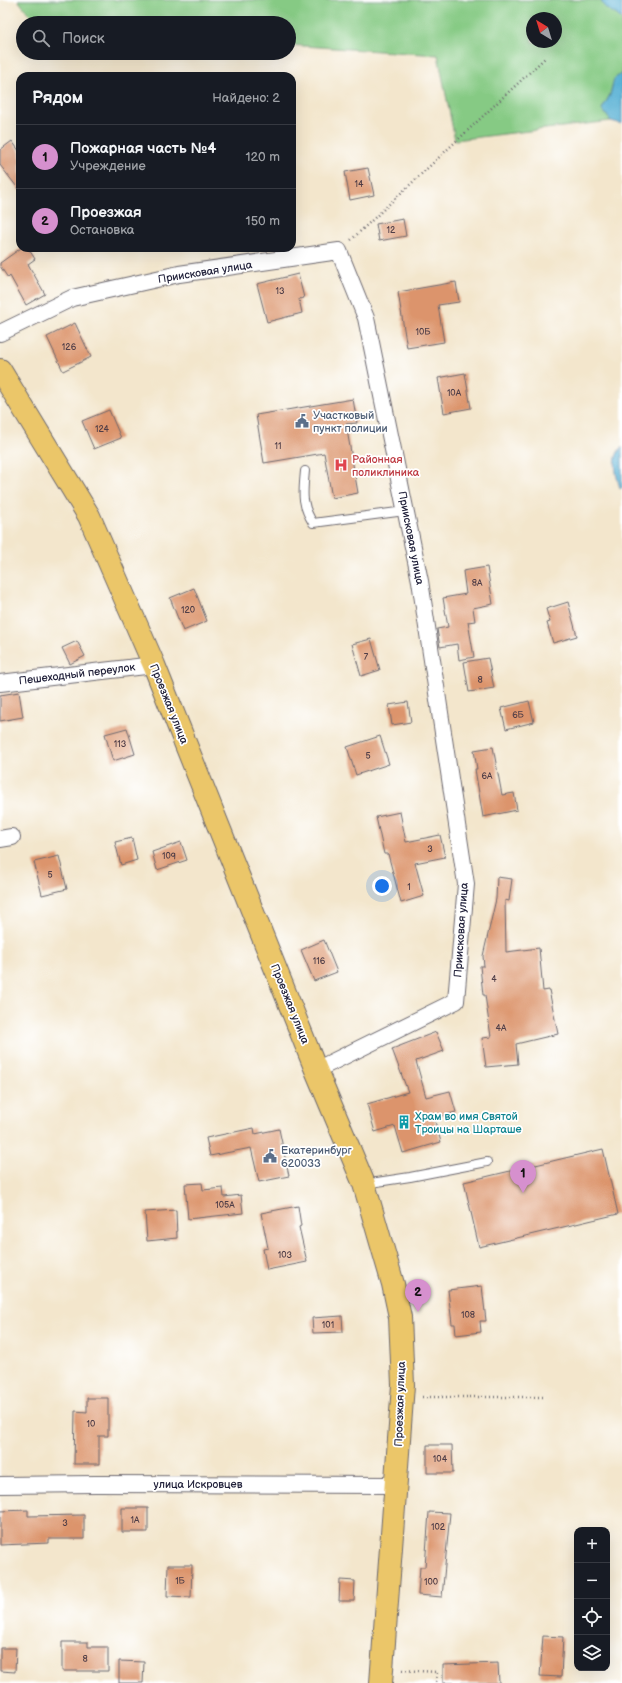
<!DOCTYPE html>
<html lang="ru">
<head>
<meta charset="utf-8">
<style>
  :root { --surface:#171b24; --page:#242831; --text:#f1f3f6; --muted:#9ea1a6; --line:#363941; --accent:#d690ce }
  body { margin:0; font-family:"Balsamiq Sans",sans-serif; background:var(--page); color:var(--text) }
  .controls { position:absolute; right:12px; bottom:12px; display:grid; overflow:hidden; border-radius:8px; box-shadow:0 4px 16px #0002 }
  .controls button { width:36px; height:36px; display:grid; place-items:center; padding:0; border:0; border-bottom:1px solid var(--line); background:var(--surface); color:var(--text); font:20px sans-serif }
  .compass { position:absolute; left:526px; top:12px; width:36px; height:36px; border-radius:50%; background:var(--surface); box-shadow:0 4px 16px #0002; rotate:322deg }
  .you { position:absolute; left:382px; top:886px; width:14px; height:14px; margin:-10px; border:3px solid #fff; border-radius:50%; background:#1a73e8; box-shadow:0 0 0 6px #1a73e833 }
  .badge { display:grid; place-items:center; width:26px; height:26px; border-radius:50%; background:var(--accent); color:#111; font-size:13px; font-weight:700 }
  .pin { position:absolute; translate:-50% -33px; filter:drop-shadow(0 1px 2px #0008) }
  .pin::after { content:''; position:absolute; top:21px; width:14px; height:12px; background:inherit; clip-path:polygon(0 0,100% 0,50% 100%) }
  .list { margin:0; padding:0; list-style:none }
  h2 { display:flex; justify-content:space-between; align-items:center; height:52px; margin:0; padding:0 16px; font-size:17px }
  h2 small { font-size:13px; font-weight:400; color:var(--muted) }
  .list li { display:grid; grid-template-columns:26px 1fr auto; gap:12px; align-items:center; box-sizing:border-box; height:64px; padding:0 16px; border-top:1px solid var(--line) }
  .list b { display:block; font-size:15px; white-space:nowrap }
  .list p { margin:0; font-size:13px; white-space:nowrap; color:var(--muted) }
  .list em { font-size:13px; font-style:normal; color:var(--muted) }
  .icon { flex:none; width:22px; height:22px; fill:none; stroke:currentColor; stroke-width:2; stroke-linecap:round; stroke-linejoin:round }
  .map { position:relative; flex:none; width:622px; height:1683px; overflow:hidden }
  .search { position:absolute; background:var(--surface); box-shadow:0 4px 16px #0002; left:16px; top:16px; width:280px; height:44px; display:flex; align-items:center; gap:10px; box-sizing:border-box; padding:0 14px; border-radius:22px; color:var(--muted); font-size:15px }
  .panel { position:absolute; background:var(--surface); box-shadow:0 4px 16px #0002; left:16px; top:72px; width:280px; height:180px; border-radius:12px }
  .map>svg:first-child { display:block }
  .green { fill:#86ca84; stroke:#547660; fill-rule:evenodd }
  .water { fill:#56b0d4; stroke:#3c6988 }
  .building { fill:#dc946c }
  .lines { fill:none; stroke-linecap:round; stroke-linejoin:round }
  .lane-casing { stroke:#6b676e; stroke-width:10 }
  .street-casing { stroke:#6b676e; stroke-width:18 }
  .primary-casing { stroke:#6b676e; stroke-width:24 }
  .path { stroke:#6b676e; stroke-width:2.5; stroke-dasharray:1 3; stroke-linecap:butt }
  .lane { stroke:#fff; stroke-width:8 }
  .street { stroke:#fff; stroke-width:16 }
  .primary { stroke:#ebc669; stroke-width:22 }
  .labels { text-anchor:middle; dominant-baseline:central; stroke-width:3.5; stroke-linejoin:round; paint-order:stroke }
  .number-label { font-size:9px; fill:#503e47 }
  .street-label { font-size:11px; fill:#22223b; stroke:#fff }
  .service-label { font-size:11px; fill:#4e5e75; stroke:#fff; text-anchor:start }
  .health-label { font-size:11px; fill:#be3a42; stroke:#fff; text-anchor:start }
  .culture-label { font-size:11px; fill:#0d838f; stroke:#fff; text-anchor:start }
</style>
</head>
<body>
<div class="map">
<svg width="622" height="1683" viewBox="0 0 622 1683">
  <rect width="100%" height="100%" fill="#fff"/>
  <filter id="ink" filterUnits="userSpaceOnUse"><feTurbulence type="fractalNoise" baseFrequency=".025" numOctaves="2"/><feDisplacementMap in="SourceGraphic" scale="8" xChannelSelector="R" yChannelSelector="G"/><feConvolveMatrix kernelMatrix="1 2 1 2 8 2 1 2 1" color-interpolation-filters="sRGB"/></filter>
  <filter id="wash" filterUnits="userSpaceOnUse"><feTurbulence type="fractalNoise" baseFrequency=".012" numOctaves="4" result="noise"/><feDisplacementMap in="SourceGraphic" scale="16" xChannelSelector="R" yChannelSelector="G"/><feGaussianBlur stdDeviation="0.9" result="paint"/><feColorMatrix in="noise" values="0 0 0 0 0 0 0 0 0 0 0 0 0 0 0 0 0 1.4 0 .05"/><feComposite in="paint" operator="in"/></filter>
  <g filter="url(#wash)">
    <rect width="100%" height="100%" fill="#f3e6cc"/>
    <path class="green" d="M18 0H601C604 11 616 11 622 20V73L614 79 610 95 602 109 611 121 455 140 438 55 289 45V23H36ZM532 18H556V42H532Z"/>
    <path class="water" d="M601 0H622V20C616 11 603 11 601 0Z
      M622 73V124L611 121 602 109 610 95 614 79Z
      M622 447V488H620C616 475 611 457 622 447Z"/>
    <g id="blocks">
      <path class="building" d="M12 141 20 152V191L0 165V150Z
        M368 168 374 195 350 200 345 172Z
        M403 219 406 236 379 241 376 224Z
        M21 248H28L35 259 28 264 45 294 26 305 10 276 8 278 0 266V263Z
        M298 274 304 298 299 299 302 313 267 322 257 284Z
        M456 282 459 302 438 305 444 342 407 348 398 292Z
        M75 323 91 357 63 371 47 337Z
        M465 373 471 408 444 413 438 378Z
        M353 399 357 423 346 424 358 493 332 498 324 453 264 463 256 415Z
        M109 410 121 438 94 449 82 421Z
        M487 567 493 604 473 608 475 621 468 622 474 657 459 660 457 644 440 647 437 629 448 627 443 598 466 594 463 571Z
        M194 588 207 621 183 631 170 598Z
        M568 602 577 636 553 643 547 623 550 622 546 609Z
        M371 639 380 670 361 676 352 644Z
        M77 641 85 656 70 664 62 648Z
        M488 658 494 688 469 692 464 662Z
        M19 692 23 717 0 721V695Z
        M529 701 534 722 506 729 501 708Z
        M408 702 411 722 392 725 389 705Z
        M127 728 135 754 113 761 105 734Z
        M380 736 389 764 356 775 347 747Z
        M493 747 502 795 514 793 517 810 483 817 475 769H477L474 750Z
        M400 812 406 842 440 835 445 857 415 863 424 896 401 903 388 854H384L376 817Z
        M132 838 137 860 121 865 115 842Z
        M181 842 187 860 157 870 152 852Z
        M59 856 67 889 42 895 34 862Z
        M497 877 512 879 509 901 505 900 506 952 539 948 543 991 549 990 558 1034 516 1044 518 1064 486 1067 482 1038 491 1037 485 995H483L480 966H484L483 956 496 899Z
        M324 940 337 972 314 981 301 950Z
        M436 1032 444 1051 416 1061 426 1097 450 1091 456 1112 434 1118 441 1142 403 1153 395 1126 375 1132 367 1104 408 1092 392 1049Z
        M254 1128 255 1134 279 1129 289 1176 259 1182 251 1148 210 1156 206 1138Z
        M603 1149 618 1214 479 1247 464 1182Z
        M202 1183 203 1190 223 1188 224 1197 241 1195 243 1213 188 1219 185 1184Z
        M298 1206 301 1226 299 1227 307 1262 267 1270 263 1249 268 1248 261 1213Z
        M176 1210 177 1238 147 1241 145 1212Z
        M482 1286 486 1321H480L481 1332 456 1335 455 1324H452L448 1290Z
        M342 1316 343 1332 313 1333 312 1318Z
        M87 1398H108V1436H99V1464H74L75 1411 87 1412Z
        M427 1445H452L453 1473H427Z
        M122 1508H148V1532H122Z
        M28 1510V1516L84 1515V1539H49V1543L0 1545V1511Z
        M429 1512 450 1513 442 1597 418 1595 420 1567H425Z
        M168 1565H192L191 1597 167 1596Z
        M340 1580 355 1581 354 1601H339Z
        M543 1636 563 1637 561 1677 540 1676Z
        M62 1642H88V1647H108V1671H62Z
        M0 1648H16L15 1672 0 1671Z
        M119 1661 144 1662 143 1683H119Z
        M498 1663 499 1683H443V1665Z"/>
    </g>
  </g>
  <g filter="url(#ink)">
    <use href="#blocks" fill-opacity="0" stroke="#6b676e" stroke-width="1"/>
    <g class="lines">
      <g class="lane-casing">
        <path id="lane" d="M305 471C303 493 301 504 313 523L405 511
          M364 1184 410 1177 487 1162"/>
      </g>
      <g class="street-casing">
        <path id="street" d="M0 333 72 298 179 274 339 251 366 318 420 581 466 884 456 1001 316 1070
          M0 683 154 665
          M0 839 12 837
          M0 1485 96 1484 396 1485"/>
      </g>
      <g class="primary-casing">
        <path id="primary" d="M0 370 89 516 154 665 316 1070 364 1184 393 1284 400 1317 403 1385 381 1683"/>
      </g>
      <path class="path" d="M351 240 546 57
        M422 1397H543
        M402 1670 437 1672 436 1683"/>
      <use href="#lane" class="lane"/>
      <use href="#street" class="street"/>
      <use href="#primary" class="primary"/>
    </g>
  </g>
  <defs>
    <g id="civic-bare" transform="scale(1.08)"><path d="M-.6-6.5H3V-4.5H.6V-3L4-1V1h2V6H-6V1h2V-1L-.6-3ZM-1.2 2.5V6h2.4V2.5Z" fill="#5c6f8a" stroke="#fff" stroke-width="2.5" paint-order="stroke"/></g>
    <g id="hospital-bare" transform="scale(1.08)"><path d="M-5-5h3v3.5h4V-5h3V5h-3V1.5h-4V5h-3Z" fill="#e0444e" stroke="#fff" stroke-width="2.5" paint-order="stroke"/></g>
    <g id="building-bare" transform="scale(1.08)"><path d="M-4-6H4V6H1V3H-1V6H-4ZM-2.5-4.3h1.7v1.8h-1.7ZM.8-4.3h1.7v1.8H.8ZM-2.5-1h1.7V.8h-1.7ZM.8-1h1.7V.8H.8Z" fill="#0f9aa8" stroke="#fff" stroke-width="2.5" paint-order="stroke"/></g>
  </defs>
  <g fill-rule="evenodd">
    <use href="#civic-bare" x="302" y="421"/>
    <use href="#hospital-bare" x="341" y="465"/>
    <use href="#building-bare" x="404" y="1122"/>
    <use href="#civic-bare" x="270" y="1156"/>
  </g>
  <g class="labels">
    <g class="number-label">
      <text x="359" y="184">14</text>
      <text x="391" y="230">12</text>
      <text x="280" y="291">13</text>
      <text x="423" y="332">10Б</text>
      <text x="69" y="347">126</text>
      <text x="454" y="393">10А</text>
      <text x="102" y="429">124</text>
      <text x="278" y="446">11</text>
      <text x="477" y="583">8А</text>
      <text x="188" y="610">120</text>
      <text x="366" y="657">7</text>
      <text x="480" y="680">8</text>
      <text x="518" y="715">6Б</text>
      <text x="120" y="744">113</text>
      <text x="368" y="756">5</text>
      <text x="487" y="776">6А</text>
      <text x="430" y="849">3</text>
      <text x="169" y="856">109</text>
      <text x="50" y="875">5</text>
      <text x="409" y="887">1</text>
      <text x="319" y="961">116</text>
      <text x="494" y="979">4</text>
      <text x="501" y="1028">4А</text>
      <text x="225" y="1205">105А</text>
      <text x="285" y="1255">103</text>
      <text x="468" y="1315">108</text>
      <text x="328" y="1325">101</text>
      <text x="91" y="1424">10</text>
      <text x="440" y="1459">104</text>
      <text x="135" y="1520">1А</text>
      <text x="65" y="1523">3</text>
      <text x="438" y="1527">102</text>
      <text x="180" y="1581">1Б</text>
      <text x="431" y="1582">100</text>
      <text x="85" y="1659">8</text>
    </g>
    <g class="street-label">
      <text transform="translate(205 272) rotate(-9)">Приисковая улица</text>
      <text transform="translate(411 538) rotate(79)">Приисковая улица</text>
      <text transform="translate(77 674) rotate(-7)">Пешеходный переулок</text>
      <text transform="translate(169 704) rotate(68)">Проезжая улица</text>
      <text transform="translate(461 930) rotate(-86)">Приисковая улица</text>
      <text transform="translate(290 1004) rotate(68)">Проезжая улица</text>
      <text transform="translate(400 1404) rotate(-88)">Проезжая улица</text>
      <text x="198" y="1484">улица Искровцев</text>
    </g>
    <g class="service-label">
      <text x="313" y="415">Участковый<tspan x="313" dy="13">пункт полиции</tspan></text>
      <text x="281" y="1150">Екатеринбург<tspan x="281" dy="13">620033</tspan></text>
    </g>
    <g class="health-label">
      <text x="352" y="459">Районная<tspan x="352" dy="13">поликлиника</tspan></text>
    </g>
    <g class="culture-label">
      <text x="415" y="1116">Храм во имя Святой<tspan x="415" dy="13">Троицы на Шарташе</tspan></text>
    </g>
  </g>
</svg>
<div class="controls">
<button>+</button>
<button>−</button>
<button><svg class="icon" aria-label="locate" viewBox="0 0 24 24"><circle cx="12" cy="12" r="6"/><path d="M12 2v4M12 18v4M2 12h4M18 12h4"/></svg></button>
<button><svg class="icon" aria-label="layers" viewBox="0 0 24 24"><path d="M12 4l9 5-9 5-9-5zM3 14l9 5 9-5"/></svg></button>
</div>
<svg class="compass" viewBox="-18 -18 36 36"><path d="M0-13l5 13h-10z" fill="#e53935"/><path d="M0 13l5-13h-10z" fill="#9ea1a6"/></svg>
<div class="you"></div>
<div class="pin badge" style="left:523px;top:1193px">1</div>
<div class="pin badge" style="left:418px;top:1312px">2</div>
<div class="search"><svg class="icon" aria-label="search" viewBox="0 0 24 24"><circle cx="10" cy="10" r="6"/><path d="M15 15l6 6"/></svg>Поиск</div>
<section class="panel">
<h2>Рядом<small>Найдено: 2</small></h2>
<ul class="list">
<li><span class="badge">1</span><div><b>Пожарная часть №4</b><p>Учреждение</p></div><em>120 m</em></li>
<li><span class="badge">2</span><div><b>Проезжая</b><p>Остановка</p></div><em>150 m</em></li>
</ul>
</section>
</div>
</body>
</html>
